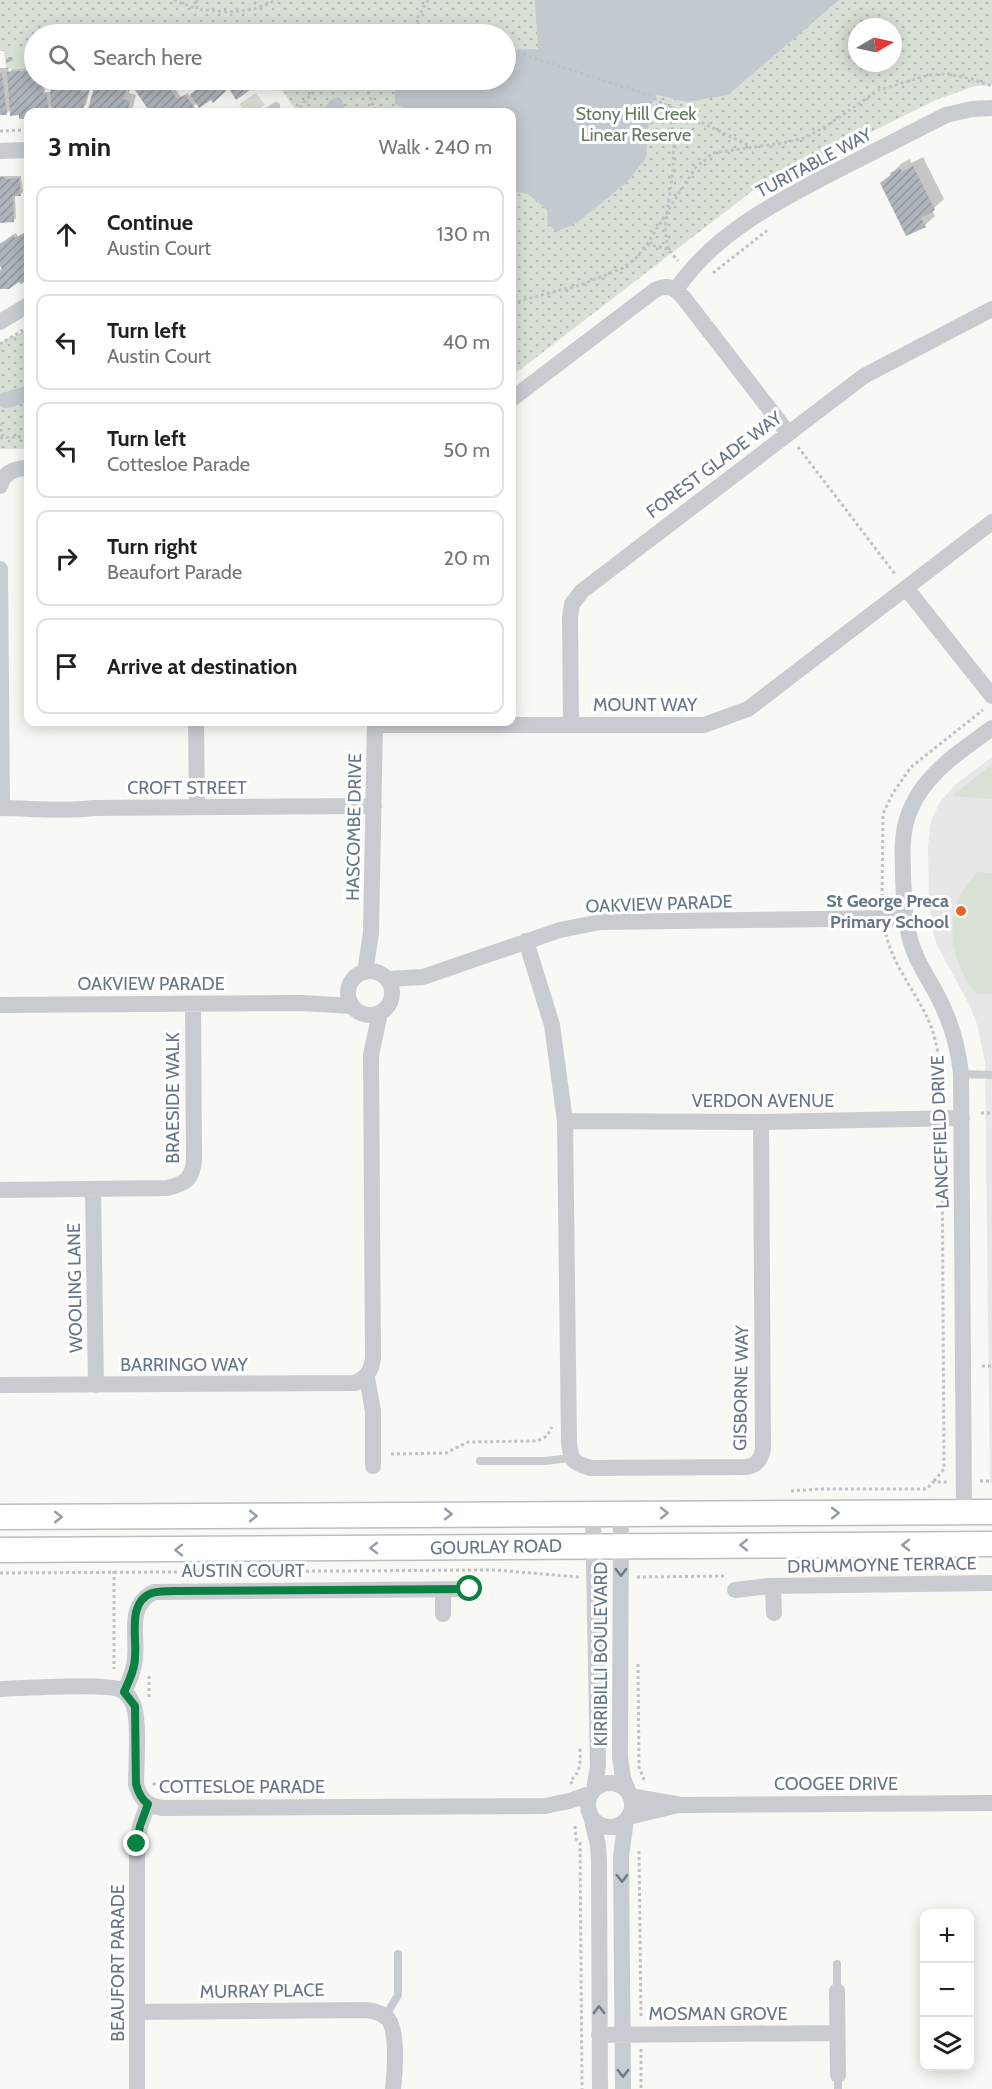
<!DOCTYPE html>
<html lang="en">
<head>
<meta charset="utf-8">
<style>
  :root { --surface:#fff; --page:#f6f6f6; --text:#202124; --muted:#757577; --line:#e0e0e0 }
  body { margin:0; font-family:Cabin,sans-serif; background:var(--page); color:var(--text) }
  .controls { position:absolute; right:18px; bottom:18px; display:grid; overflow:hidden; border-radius:12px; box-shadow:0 3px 15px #0003 }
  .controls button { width:54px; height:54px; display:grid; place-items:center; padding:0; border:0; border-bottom:2px solid var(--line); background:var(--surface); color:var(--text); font:30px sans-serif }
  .compass { position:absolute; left:848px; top:18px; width:54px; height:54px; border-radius:50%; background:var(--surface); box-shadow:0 3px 15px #0003; rotate:81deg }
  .stop { position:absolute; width:18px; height:18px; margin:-14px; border:4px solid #0b8043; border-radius:50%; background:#fff }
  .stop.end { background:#0b8043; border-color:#fff; box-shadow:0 2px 6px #0008 }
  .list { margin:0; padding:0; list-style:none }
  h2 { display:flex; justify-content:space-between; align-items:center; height:78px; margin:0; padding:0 24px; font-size:26px }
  h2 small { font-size:20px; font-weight:400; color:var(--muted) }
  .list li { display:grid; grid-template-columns:39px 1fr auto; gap:18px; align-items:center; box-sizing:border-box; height:96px; margin:0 12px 12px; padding:0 12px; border:2px solid var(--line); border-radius:12px }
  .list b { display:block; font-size:22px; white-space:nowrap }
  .list p { margin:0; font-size:20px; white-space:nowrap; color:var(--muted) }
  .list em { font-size:20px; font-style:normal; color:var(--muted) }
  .icon { flex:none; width:33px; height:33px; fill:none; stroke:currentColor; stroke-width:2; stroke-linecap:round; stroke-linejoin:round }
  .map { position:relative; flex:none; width:992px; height:2089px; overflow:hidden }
  .search { position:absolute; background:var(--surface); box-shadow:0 3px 15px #0003; left:24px; top:24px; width:492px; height:66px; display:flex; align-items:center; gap:15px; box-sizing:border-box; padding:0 21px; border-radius:33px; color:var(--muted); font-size:22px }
  .panel { position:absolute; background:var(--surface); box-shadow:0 3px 15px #0003; left:24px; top:108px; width:492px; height:618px; border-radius:12px }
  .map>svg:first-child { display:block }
  .built { fill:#e6e7e6 }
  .grass { fill:#d9e0d6 }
  .park { fill:url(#park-dots); fill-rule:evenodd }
  .water { fill:#c2cad0 }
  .shadow { fill:#0003 }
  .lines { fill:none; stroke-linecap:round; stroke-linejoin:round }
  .canal { stroke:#c2cad0; stroke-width:16 }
  .building { fill:url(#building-hatch) }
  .secondary-casing { stroke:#babec3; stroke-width:27 }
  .path { stroke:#bfc2c4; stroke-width:3; stroke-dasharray:3 3; stroke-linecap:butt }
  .service { stroke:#c8cbcf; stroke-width:8 }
  .minor { stroke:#c8cbcf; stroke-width:16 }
  .secondary { stroke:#fff; stroke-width:24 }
  .oneway { stroke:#949eab }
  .oneway2 { stroke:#6b798b }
  .route { stroke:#0b8043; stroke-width:8 }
  .poi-dot { fill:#e76426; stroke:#fff; stroke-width:2 }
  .labels { text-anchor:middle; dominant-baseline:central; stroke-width:6; stroke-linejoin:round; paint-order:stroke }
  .park-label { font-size:18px; fill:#647961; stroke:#fff }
  .street-label { font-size:18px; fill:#667587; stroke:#fff }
  .poi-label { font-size:18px; font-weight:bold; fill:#667587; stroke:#fff; text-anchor:end }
</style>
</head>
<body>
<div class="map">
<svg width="992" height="2089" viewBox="0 0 992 2089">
  <defs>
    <pattern id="park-dots" width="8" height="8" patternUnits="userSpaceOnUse" patternTransform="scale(1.5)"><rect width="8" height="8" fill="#d9e0d6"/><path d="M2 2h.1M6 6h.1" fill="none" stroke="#b4bab3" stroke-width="1.8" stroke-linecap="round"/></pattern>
    <pattern id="building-hatch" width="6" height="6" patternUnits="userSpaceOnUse" patternTransform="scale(1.5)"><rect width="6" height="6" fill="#afb5bc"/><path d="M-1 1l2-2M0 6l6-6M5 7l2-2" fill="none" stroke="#92989e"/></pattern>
  </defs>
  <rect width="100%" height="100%" fill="#f8f8f5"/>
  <path class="built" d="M992 757V1484L990 1482 985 1062 977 1024 970 1006 937 945 933 931 929 905 928 846 931 821 940 802 955 785Z"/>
  <path class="grass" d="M34 49V68L6 69 4 50Z
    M256 93 265 105 255 112H245L239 104Z
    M992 764V799L952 796Z
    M977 872 992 873V994H976C953 965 942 921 965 887 968 882 973 878 977 872Z"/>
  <path class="park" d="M0 0H992V85L975 86 938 99 755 189 512 376V112H294L296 111 281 88 274 91 267 80H506V34H34V49L0 51ZM857 27H893V63H857Z
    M28 330V449H0V342Z"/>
  <path class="water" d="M535 0H839L728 95 687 102 657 95 650 107 646 158 626 183 578 222 557 232 548 224 547 210 528 194 516 192 512 194V112H415L395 104V80H506V50L538 49Z"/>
  <path class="shadow" d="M9 57H12L13 60 6 63V60Z
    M0 68H8L9 72 12 69 34 68V80H44L45 92H52L51 80H76L77 82 82 81 83 90 90 89 86 105 71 112H52V105L47 110 28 112 24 117 11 109 7 113 0 114Z
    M100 80H117L131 84 129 93 136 95 133 107 128 111 132 112H88L98 82Z
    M137 80H169L181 97 188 93 190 96 197 91 189 80H259L252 87 229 86 211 98 197 103 186 112H152L132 84Z
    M923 157 944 199 932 210 935 216 925 225 882 183 902 163 910 159 911 163Z
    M0 176H21L23 192 20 194 15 195 16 218 13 221 0 222Z
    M27 231 28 234V282L26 279 0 288V269H4L0 263V244L16 233 18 237Z"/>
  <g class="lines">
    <path class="canal" d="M332 112 336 106
      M6 400 28 394"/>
  </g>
  <path class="building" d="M34 70V80H42L43 94H47L48 112H28V115H25V119H19V115L10 116 7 72Z
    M0 73H2L7 115H0Z
    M50 80H74V84L80 83 81 92 89 91 83 109 71 110 72 112H51Z
    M136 80H165L177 99 185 95 195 108 188 112H150L130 83Z
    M188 80H218L226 91 213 103 211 100 199 108 190 94 195 91Z
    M224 80H262L252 87 253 88 236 100Z
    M96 81 126 90 123 99 130 101 127 112H87Z
    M913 166 935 210 921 218 926 227 906 236 880 183 891 175 890 173 900 168 902 172Z
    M0 177H5V179L19 178 21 196H13L14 222 0 223Z
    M24 233 28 240V285L25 281 21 284 19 282 9 289H0V271H3L0 266V244L13 235 15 238Z"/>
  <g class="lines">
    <g class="secondary-casing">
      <path id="secondary" d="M0 1517 992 1512
        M0 1550 992 1544"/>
    </g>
    <path class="path" d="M174 0 197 9
      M197 0V9C224 12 251 15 275 0
      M419 30 418 17 428 0
      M400 34 419 30 450 34
      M506 49 646 94 663 103 671 122 674 136 673 170 665 229 668 249
      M364 80 373 106 378 112
      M664 104 750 146
      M296 112 323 80
      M0 131 28 130
      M647 244 668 249 678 261
      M713 273 769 229
      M512 290 518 301
      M512 303 583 284 623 268 636 258 647 244 695 168 713 153 783 143 804 138 823 128 879 90 929 75 948 74 972 79 992 86
      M0 344 28 327
      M0 423 2 437
      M0 438 28 436
      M798 447 895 574
      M882 903 883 814 893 793 911 767 983 710
      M886 934C892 963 914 990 927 1017 940 1045 941 1074 942 1104
      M981 1113H992
      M982 1366H992
      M391 1454 446 1453 468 1442 537 1441 547 1436 552 1427
      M934 1481 944 1469 942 1135
      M980 1481H992
      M791 1491 819 1489H927L933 1482H949
      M114 1571V1669
      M0 1573 496 1570 580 1577
      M637 1577 727 1576
      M638 1664 639 1767 645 1782
      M149 1676V1699
      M153 1783 160 1788 174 1790
      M572 1784 570 1781C582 1772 580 1760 580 1746
      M575 1826 576 1839 580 1843 582 2089
      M639 1851 641 2018
      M641 2049V2089"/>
    <path class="service" d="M267 112 276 106
      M961 1074 992 1075
      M480 1461H545L571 1458
      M837 1991V1964
      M385 2017 398 1995V1954
      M838 2089V2075"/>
    <path class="minor" d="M0 151 28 150
      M676 290C713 234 778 201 836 171 873 152 909 134 946 115L972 109 992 108
      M0 322 28 305
      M512 399 655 290C667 284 674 287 683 297L788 433
      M0 486C4 472 15 468 28 468
      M0 569 2 808
      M906 588 992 696
      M196 722 197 807
      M571 724 570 618 572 604 582 591 864 376 992 309
      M375 725H704L748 709 992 522
      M0 808C31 808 63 812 93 808L374 806
      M526 941 552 1025 565 1121 569 1443C571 1461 573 1463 591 1468L746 1467C757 1466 761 1459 763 1449L761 1122
      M348 993a22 22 0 1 1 44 0a22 22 0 1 1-44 0Z
      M365 972 371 933 375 722
      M387 979 423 977 560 930 600 922 905 918
      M0 1005 302 1003 352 1006
      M565 1121 761 1122 962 1118
      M0 1190 167 1188C185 1184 193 1179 194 1159L193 1004
      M93 1190 96 1385
      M367 1378 373 1411V1466
      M0 1385 355 1383C367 1377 371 1372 373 1358L371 1055 380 1013
      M964 1512 961 1074C958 1044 950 1018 935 991 928 978 919 965 914 951 904 926 904 900 903 874 903 863 902 853 903 842 906 786 951 758 992 728
      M621 1513 620 1757 623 1778 629 1793
      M593 1514 598 1766 594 1790
      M773 1586 774 1613
      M735 1590 769 1586 992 1583
      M443 1614V1590
      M0 1689C22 1688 107 1683 121 1690 127 1693 131 1699 133 1704 140 1720 136 1765 136 1784 140 1799 147 1806 163 1808L545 1806 569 1801 592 1793
      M124 1692C128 1684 132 1675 134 1665 140 1639 124 1607 154 1592L470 1589
      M588 1805a22 22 0 1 1 44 0a22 22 0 1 1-44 0Z
      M630 1796 681 1805 992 1803
      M591 1816 598 1845 599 1861 600 2089
      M628 1817 674 1806
      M837 1991 838 2075
      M137 2012 367 2010C375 2011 382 2013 388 2019 398 2031 395 2073 393 2089
      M599 2035 837 2033
      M137 2089V1844L140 1826 148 1804
      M623 2089 621 1856 626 1820"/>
    <use href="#secondary" class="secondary"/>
  </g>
  <defs><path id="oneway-chevron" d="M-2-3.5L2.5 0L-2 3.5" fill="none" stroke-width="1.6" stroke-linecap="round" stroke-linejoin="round" transform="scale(1.5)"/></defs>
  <g class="oneway">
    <use href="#oneway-chevron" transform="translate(664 1513)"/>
    <use href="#oneway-chevron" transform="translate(835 1513)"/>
    <use href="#oneway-chevron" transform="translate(448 1514)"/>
    <use href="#oneway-chevron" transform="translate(253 1516)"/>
    <use href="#oneway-chevron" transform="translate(58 1517)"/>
    <use href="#oneway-chevron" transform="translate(744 1545) rotate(180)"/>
    <use href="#oneway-chevron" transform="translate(906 1545) rotate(180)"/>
    <use href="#oneway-chevron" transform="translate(374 1548) rotate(179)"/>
    <use href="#oneway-chevron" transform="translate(179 1550) rotate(180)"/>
  </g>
  <g class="oneway2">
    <use href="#oneway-chevron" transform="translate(621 1572) rotate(90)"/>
    <use href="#oneway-chevron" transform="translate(622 1878) rotate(89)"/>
    <use href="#oneway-chevron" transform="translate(599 2010) rotate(-90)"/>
    <use href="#oneway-chevron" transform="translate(623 2073) rotate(90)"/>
  </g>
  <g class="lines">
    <path class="route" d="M137 1844 140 1826 148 1804C141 1799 138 1792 136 1784L135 1706 124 1692C129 1681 135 1669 135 1657 137 1637 127 1602 152 1593 159 1591 168 1591 175 1591L470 1589"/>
  </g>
  <circle class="poi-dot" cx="961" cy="911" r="6"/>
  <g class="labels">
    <g class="park-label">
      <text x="636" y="114">Stony Hill Creek<tspan x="636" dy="21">Linear Reserve</tspan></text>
    </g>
    <g class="street-label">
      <text transform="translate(814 163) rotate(-28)">TURITABLE WAY</text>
      <text transform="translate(714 465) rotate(-37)">FOREST GLADE WAY</text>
      <text x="645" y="705">MOUNT WAY</text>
      <text x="187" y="788">CROFT STREET</text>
      <text transform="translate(354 827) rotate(-89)">HASCOMBE DRIVE</text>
      <text transform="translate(659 904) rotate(-2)">OAKVIEW PARADE</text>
      <text x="151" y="984">OAKVIEW PARADE</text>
      <text transform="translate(173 1098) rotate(-90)">BRAESIDE WALK</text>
      <text x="763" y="1101">VERDON AVENUE</text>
      <text transform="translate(940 1132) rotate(-92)">LANCEFIELD DRIVE</text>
      <text transform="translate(75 1288) rotate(-91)">WOOLING LANE</text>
      <text x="184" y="1365">BARRINGO WAY</text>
      <text transform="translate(741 1388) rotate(-89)">GISBORNE WAY</text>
      <text transform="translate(496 1547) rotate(-1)">GOURLAY ROAD</text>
      <text transform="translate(882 1565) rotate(-1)">DRUMMOYNE TERRACE</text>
      <text x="243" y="1571">AUSTIN COURT</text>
      <text transform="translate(601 1654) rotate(-90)">KIRRIBILLI BOULEVARD</text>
      <text x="836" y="1784">COOGEE DRIVE</text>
      <text x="242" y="1787">COTTESLOE PARADE</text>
      <text transform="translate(118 1963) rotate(-90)">BEAUFORT PARADE</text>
      <text transform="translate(262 1991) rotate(-1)">MURRAY PLACE</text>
      <text x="718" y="2014">MOSMAN GROVE</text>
    </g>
    <g class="poi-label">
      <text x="949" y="901">St George Preca<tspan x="949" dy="21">Primary School</tspan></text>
    </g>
  </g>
</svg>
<div class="controls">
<button>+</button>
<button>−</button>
<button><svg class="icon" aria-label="layers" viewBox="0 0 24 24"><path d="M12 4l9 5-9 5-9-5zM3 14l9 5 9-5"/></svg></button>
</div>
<svg class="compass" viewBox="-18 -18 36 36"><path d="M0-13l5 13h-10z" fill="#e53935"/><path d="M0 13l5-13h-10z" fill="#757577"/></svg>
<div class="stop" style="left:470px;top:1589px"></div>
<div class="stop end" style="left:137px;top:1844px"></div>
<div class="search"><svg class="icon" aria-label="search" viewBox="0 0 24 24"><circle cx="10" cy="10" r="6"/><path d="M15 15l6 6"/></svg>Search here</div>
<section class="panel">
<h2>3 min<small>Walk · 240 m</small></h2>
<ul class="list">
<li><svg class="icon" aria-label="ahead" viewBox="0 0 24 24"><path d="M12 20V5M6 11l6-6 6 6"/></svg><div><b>Continue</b><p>Austin Court</p></div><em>130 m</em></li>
<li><svg class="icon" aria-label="left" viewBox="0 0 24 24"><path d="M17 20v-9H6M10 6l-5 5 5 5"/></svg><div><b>Turn left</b><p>Austin Court</p></div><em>40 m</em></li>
<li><svg class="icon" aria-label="left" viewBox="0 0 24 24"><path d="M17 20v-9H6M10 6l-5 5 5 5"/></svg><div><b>Turn left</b><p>Cottesloe Parade</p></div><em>50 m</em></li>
<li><svg class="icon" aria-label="right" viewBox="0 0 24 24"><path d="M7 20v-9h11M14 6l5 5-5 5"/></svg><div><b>Turn right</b><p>Beaufort Parade</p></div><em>20 m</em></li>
<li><svg class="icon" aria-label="arrive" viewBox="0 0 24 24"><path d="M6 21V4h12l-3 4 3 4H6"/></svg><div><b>Arrive at destination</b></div></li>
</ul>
</section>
</div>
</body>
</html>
